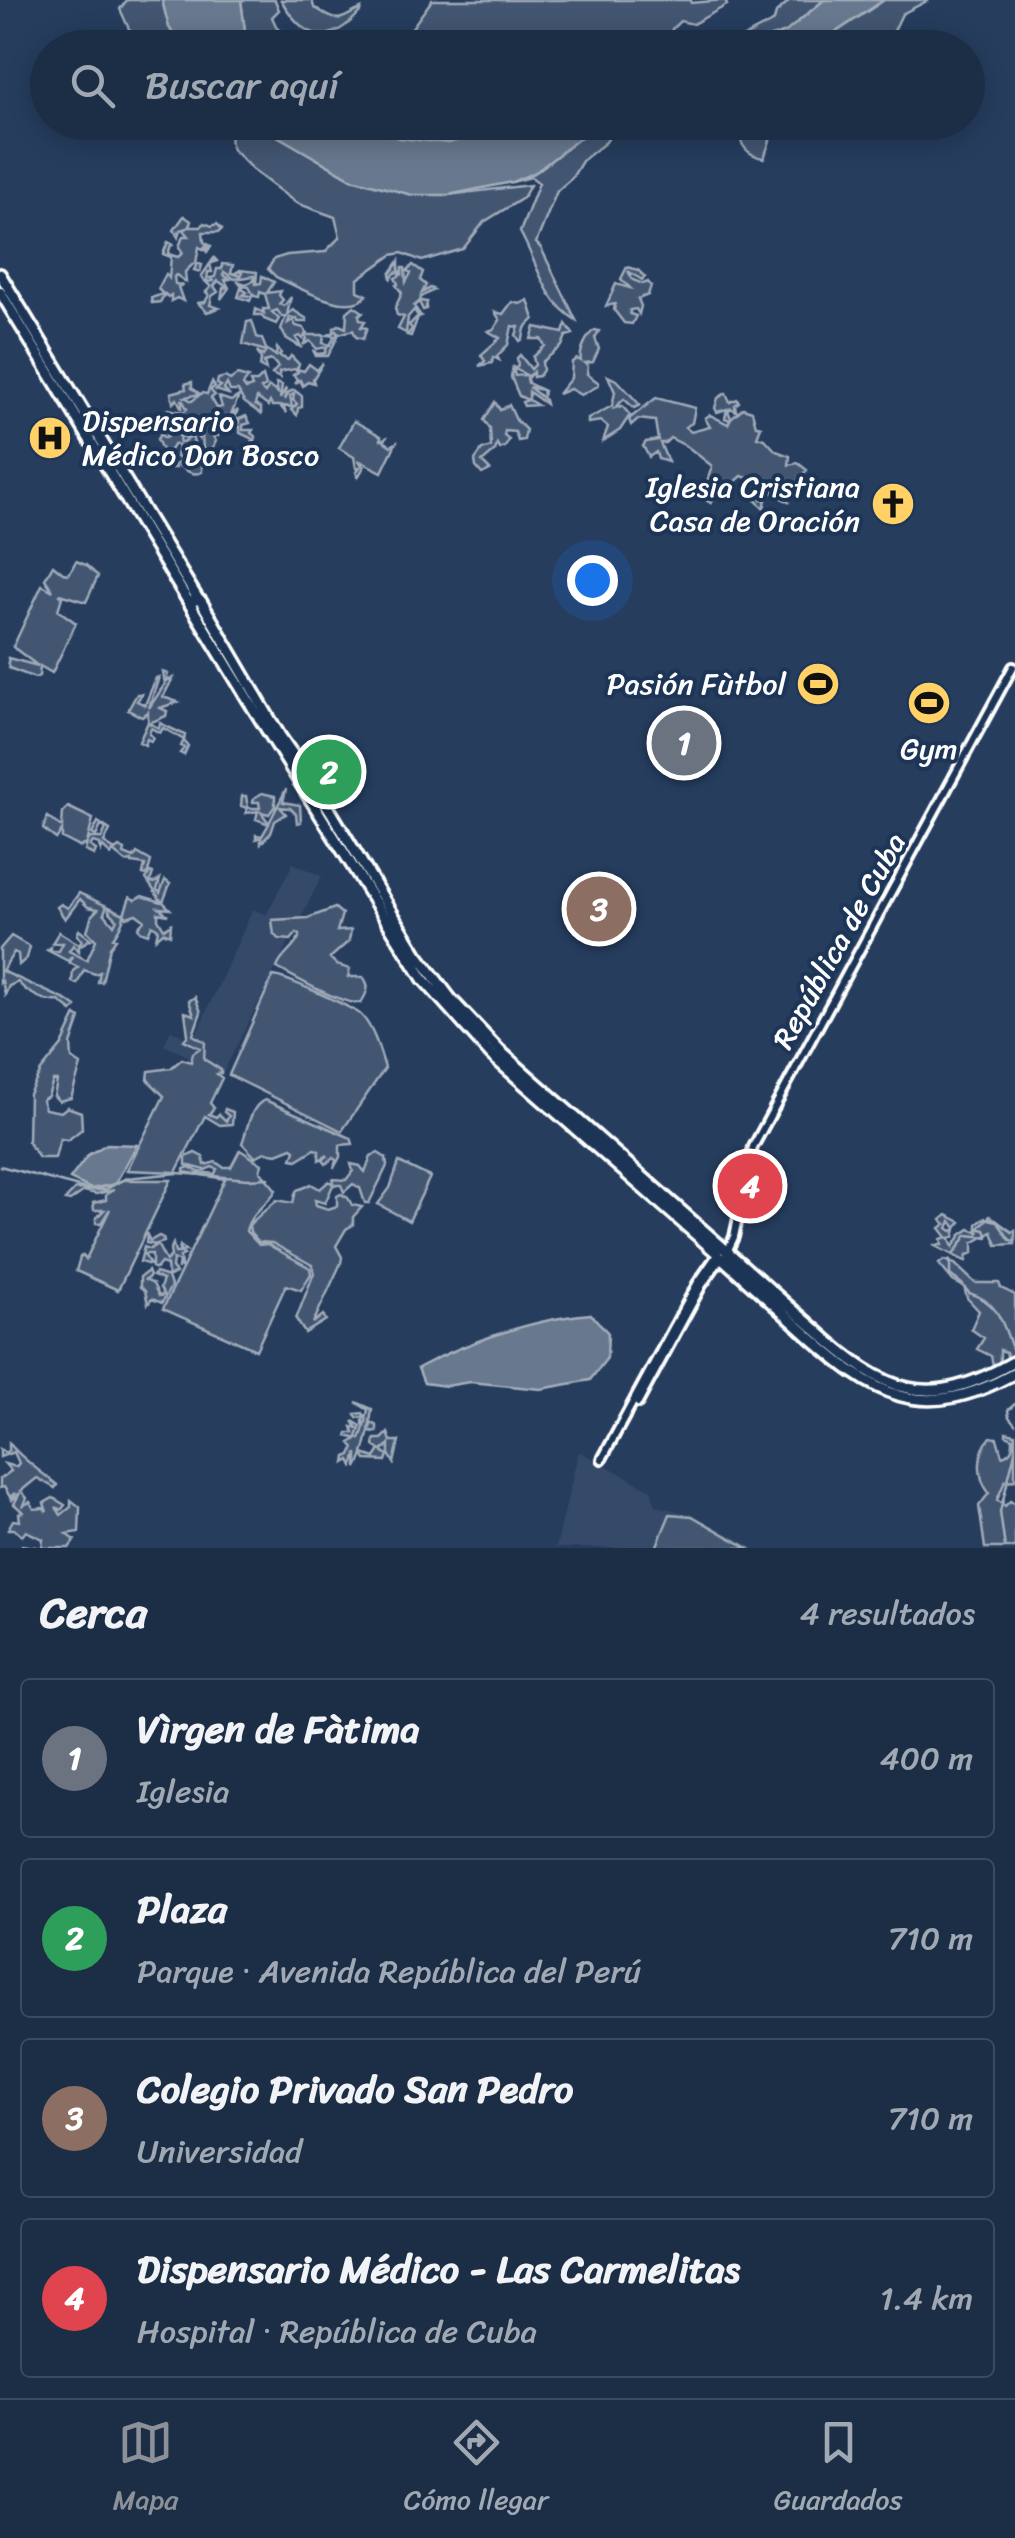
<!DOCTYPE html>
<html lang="es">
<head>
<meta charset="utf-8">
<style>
  :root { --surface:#1c2e46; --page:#25364d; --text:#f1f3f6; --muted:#a0a8b3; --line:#3a4a5f; --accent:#8c9099 }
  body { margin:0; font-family:Sriracha,sans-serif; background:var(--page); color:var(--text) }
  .you { position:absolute; left:592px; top:580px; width:35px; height:35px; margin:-25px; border:8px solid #fff; border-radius:50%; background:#1a73e8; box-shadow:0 0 0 15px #1a73e833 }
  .badge { display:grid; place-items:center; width:65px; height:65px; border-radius:50%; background:var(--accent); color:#fff; font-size:32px; font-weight:700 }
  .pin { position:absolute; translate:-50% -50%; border:5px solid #fff; box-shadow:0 2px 10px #0006 }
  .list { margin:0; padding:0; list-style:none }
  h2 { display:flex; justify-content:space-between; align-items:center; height:130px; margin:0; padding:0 40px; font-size:42px }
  h2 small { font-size:32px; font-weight:400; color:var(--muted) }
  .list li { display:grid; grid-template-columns:65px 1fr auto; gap:30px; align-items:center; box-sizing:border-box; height:160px; margin:0 20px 20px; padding:0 20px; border:2px solid var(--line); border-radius:10px }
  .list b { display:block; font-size:38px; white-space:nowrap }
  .list p { margin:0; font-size:32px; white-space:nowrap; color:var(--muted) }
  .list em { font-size:32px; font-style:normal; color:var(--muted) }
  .icon { flex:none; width:55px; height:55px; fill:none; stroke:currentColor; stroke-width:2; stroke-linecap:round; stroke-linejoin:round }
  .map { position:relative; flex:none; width:1015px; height:1548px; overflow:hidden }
  .search { position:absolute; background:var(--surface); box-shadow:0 5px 25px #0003; left:30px; right:30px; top:30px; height:110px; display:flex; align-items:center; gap:25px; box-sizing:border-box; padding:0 35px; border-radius:55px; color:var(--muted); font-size:38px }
  .sheet { height:850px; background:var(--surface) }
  nav { display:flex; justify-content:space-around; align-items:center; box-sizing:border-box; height:140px; border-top:2px solid var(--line); background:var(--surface); font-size:28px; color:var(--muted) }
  nav a { display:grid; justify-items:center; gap:5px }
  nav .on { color:var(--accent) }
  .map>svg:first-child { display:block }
  .built { fill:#344a68 }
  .green { fill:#425672; stroke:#a0aab8; stroke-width:2.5 }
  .water { fill:#67788e; stroke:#a4aebb; stroke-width:2.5 }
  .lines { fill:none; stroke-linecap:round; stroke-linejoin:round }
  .stream { stroke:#a4aebb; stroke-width:2.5 }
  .secondary-casing { stroke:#fff; stroke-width:14 }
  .trunk-casing { stroke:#fff; stroke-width:16 }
  .secondary { stroke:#1d3557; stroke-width:6 }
  .trunk { stroke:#1d3557; stroke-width:9 }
  .labels { text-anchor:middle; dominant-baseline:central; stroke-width:8; stroke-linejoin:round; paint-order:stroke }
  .poi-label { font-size:30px; fill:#fff; stroke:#1d3557; text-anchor:end }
  .street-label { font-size:30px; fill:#fff; stroke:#1d3557 }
</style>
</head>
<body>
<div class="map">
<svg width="1015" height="1548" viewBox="0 0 1015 1548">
  <rect width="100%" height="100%" fill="#263d5e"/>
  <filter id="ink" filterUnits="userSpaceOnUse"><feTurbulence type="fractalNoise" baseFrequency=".01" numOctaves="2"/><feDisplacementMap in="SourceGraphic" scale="20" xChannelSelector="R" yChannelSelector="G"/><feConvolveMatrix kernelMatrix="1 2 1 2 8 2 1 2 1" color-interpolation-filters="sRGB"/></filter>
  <g filter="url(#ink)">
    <path class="built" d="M293 863 322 876 223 1073 164 1045 171 1030 193 1041 253 909 266 915Z
      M581 1452 651 1490 656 1506 694 1515 754 1548H556L578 1453Z"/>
    <path class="green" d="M127 0H162L169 27 181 47H149L134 40 120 9Z
      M241 0H275L279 10 272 17 277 28 295 39 297 47H247Z
      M281 0H312C316 14 311 4 322 12 342 25 341 17 361 9L360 12C328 48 304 39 281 0Z
      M432 0H691V3L725 0 727 5 693 24 680 21 672 29 667 47H383L406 36Z
      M790 0H824L786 32 741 47 738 42 740 39 774 21 776 13Z
      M884 0H929L902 14 889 41 880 47 813 48Z
      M227 123H255L352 179 448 195 530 185 523 198 484 222 463 249 422 261 402 253 392 255 358 279V291L367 295C350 318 298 287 276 277L268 269 274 259 287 255 325 252 340 237 335 217 296 203 255 172 233 150 230 141 233 126Z
      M347 123H540L528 129 484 133 449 143 400 138Z
      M599 123H618L606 142 582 161 572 178 557 191 536 243 541 248 576 320C543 300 538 264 520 232L539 183 531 177 512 182 536 172Z
      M735 123H776L764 158C743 155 740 141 735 123Z
      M184 216 191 221 189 227H201L204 223 212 226 217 224 222 229 219 232H203L204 242 211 246 207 252 204 249 208 248 207 244 203 249 199 247 196 263 202 265 200 272 194 270 197 264H193L185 272 186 282 176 275 174 277 175 284 183 285 178 287 183 301 177 298 171 301V295L168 297 165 294 160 302 152 303 151 298 163 294 158 289 166 274 169 278 171 257 163 254 168 242 174 245H171L168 254 178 257 183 253 179 247 183 236H189L184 230 188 228 180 230 178 237 174 230Z
      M214 258 217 261 210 264 212 272H208L207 282 213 281 210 278 215 277 217 269H222V264L233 265 231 273 241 276 242 272H237L240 270 257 272 256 284 261 283 262 276 274 282 267 293 281 291 279 295 283 300 279 304 284 306 291 297 287 315 293 310 307 319V322H298L297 319 290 317 288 323 293 320 296 326 304 328 307 335H324L323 343 330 345 335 336 328 335 334 332V328L339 325 346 328 347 312 354 306 363 312 359 315 360 320 365 321 361 327 367 328 363 339 356 337 353 330 339 334 336 330 338 336 328 356H316L313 350 317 354 325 353 327 347 317 349 310 341 303 345 307 339 305 335 303 339 300 336 296 338 302 348 286 338 281 329 286 316 282 317 277 310 272 312 279 319 276 324 264 319 262 315H255L256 309 264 313 263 309H269L265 294 260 292 259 297 254 296 249 287 244 286 242 289 247 292 243 295 252 296 250 301 238 297 242 285 237 281 246 284 254 281V276L235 279 224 272 223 275 230 279 225 280 229 288 221 299 223 288 227 287 218 281 214 286 218 292 212 296 210 305 219 308 207 312 198 303 205 302 209 295 206 292 211 287 201 277Z
      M399 261V271L402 273V268H405L406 282 411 273 407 271 413 265 423 272 420 280 426 285 422 293 430 288 434 290 421 297 420 301 427 302 426 309 423 310 419 302 414 306 421 316 418 317 411 336 407 335 412 329 409 325 418 316 414 310 408 317 406 333 398 329 404 317 397 315 395 308 402 293 396 285 398 284 395 278 401 275 396 272 391 278 390 274Z
      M627 267 638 270 645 277 642 280 628 271 633 280 643 284 648 282 651 286 648 295 638 299 641 306 639 314 636 309 630 310V314L636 316 632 324 624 323 614 310 615 304 606 306 616 284 630 288 621 279Z
      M528 300 534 319 525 328 523 339 520 341 516 335 519 327 512 326 508 345 497 356 499 360 493 357 492 363 479 366 485 361 481 355 500 338 488 331 494 329 500 320 495 312 503 314 512 302 520 304Z
      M252 321 257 337 262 339 266 349 276 356 277 348 281 353 279 356 288 360 291 356 299 364 297 369 304 371 309 364 317 370 323 363 313 379 314 383 308 381 303 386 300 380 295 384 298 380 293 375 298 372 295 369 279 372 280 378 272 374 278 367 272 360 264 362 266 370 260 367 261 359 257 351 263 356 266 351 243 344 247 322Z
      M566 324 573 334 566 336 562 346 542 362 543 370 539 376 533 377V372L527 378 528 383 544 391 543 396 542 390 529 387 545 400 546 404 529 392V400L537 405 524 406 522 402 528 400 519 396 511 377 513 366 515 376 526 375 515 369 518 366 517 358 520 355 531 369 535 365 533 357 545 346 541 339H531L535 327 563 333Z
      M595 330 599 331 595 338 599 349 593 362 585 363 588 366 587 374 599 383 598 386 581 395 570 389 558 394 571 378 572 362 577 359 581 361C579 352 587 334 595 330Z
      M237 375 248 378 243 385 246 389 252 387 250 382H257L263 376 266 386 261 389 265 393 269 387 278 393 276 383 282 385 280 399 286 388 285 400 289 392 294 390 302 396V407L298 408 297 415 291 410 297 404 293 400 294 394 290 396 292 407 283 406 286 413 280 406H272L270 402 268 406 257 398 255 405 261 408V414L244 402 238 391H230L227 384 224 389 228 394 216 390 221 386 217 384 218 379 225 377 230 380Z
      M608 376 618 381 640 405 634 408 624 399 615 408 622 406 630 415 620 430 603 441 608 427 601 421 588 423V419L612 406 615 392Z
      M192 382V388L200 394 185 397 192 401 202 393 207 394 212 382 215 387 210 390 215 395 211 398 217 408 222 407 219 397 231 401 239 396 231 415 238 410 235 416 239 423V419L246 416 250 423 243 425V430H253L251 433 256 437 254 445 258 452 251 445 253 439 240 433V427L229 423 231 418 226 416 220 420 223 425 218 436 212 435 216 441 210 453 203 449 202 435 199 439 193 433 186 438 179 436 180 443 192 437 196 447 206 455 205 460H197L202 463V472C193 477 184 469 177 464L182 460 176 457 178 446 174 444 168 453 176 468H170L157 439 161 434 164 438 167 437 164 428 173 418 169 413 165 415 168 409 183 412 187 409 182 399V409L177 399 173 403 171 393 186 389 185 384Z
      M726 393 730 402 737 399 739 402 735 405 736 411 731 408 728 411 731 418 743 408 752 411 756 425 761 427 757 437 765 439 776 451 790 456 789 465 798 463 807 470 799 478 794 494 789 496 782 490 769 487 790 503 763 487 761 499 766 500 764 508 754 499 760 491 759 484 755 483 758 482 742 476 722 493H718L711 503 702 498 712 466 688 447 670 438 665 443H660L668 462 658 459 656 452 649 457 643 446 646 442 658 440 655 421 638 419 631 425 629 419 656 398 695 408 692 423 685 427 691 432 710 427 705 418 710 415 728 424 730 420 725 418 727 409 717 412 715 408 718 398Z
      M495 402 500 410 509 405 516 420 526 430 524 440 518 441 515 432 505 431 504 436 509 440 505 447 500 449 497 444 495 451 482 462 490 470 482 474 476 467 475 460 482 450 491 447 490 429 484 420Z
      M354 421 381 436V440L386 438 384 441 391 446 396 443 382 472 358 460 364 467 358 477 356 472 360 467 356 468 354 457 339 448Z
      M76 561 86 565 98 576 86 602 59 594 62 597 58 610 76 623 52 673 40 666 39 676 35 678 9 668 8 658 38 666 13 647 42 585 53 591 45 579 53 565 63 573 69 574Z
      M163 672 168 674 166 681 173 678 163 697 178 702 160 708 167 711 166 716 149 723 159 728 160 723 185 735 184 741 188 746 184 755 180 753 184 748 181 746 184 740 163 728 160 733 151 728 149 734 153 737 151 741 147 739 145 745 139 742 148 722V712L142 717 128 710 137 694H142L137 701 145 705 156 678 159 677 149 708 165 684Z
      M286 789 283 802 300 805 301 822 297 823 296 814 290 808 280 807 286 814 275 821 271 833 261 843V837L256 839V835L262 836 269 824 256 819 258 811 246 813 247 808 241 806 242 796H246L248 808H260L259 802H253L254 798 262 793 275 796V806L269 814 261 812 269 823Z
      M68 807 93 819 87 843 90 838H102L106 828 101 826 96 836 92 834 98 822 110 830 104 843 115 850 119 847 125 850 124 854 134 858 137 853 151 861 147 875 143 874 145 865 132 863V861L126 862 113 851 111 855 103 847 101 851 100 844 93 842 90 846 96 850 94 855 85 851 87 844 80 847 62 838V831L56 839 43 829 47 817 62 827 63 812Z
      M150 872 153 873 150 882 155 883 160 879 157 890 160 893 165 880 170 884 163 902 170 909 159 908 168 915 158 913V919L164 929 171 924 170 935 163 932 156 938 158 929 152 925 148 934 140 931 138 927 144 920 136 914 127 917 124 914C124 921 117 933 113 938L116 939 110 947 102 982H98L100 972 95 974 84 970 77 984 72 982 73 971 78 967 70 963 72 956 68 961 47 950 51 947V951H59L63 943H52L59 932 79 944 82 940 77 935 79 930 91 939 79 946V951L73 945 69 951 87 960 96 940 87 931 92 915 98 909 88 907 80 899 65 919 57 907 61 904 68 908 79 893 107 906 104 913 114 925 117 919 109 911V907L124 914 130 897 135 900 142 896 162 902 146 879Z
      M335 908 342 914 337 931 351 930 349 941 330 958 337 965 350 969 348 977H363C371 986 367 993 361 1003 342 1005 296 978 277 968 282 954 295 950 300 935L297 933 291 940 280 939 274 935 272 920 308 918Z
      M11 936 30 947 27 958 19 965 18 954 14 952 2 971 68 1001 76 1007 72 1011 59 1001C45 1003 26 992 18 982L9 986 5 995 2 981 0 983V949Z
      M273 976C283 976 355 1008 362 1016 374 1029 380 1052 385 1068L342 1131 229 1075Z
      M195 997 201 1012 193 1035 205 1042 204 1059 221 1070V1073L217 1074 222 1078 210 1103 214 1108 209 1114 216 1117 219 1114 226 1121 229 1116 224 1112 225 1109 233 1112 232 1124 220 1125 205 1116 176 1172 127 1170 164 1096 148 1080 149 1071 171 1068 182 1059 191 1062 193 1053 200 1048 184 1040 188 1035 185 1012 194 1015 189 1001Z
      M76 1015 80 1018 71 1044 72 1059 81 1065 71 1098 59 1101 54 1096 57 1081H53L48 1096 42 1100 45 1109 61 1112 67 1107 81 1112 82 1129 68 1140 60 1139 55 1158H39L28 1142 29 1094 41 1071 62 1045Z
      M265 1100 351 1138 353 1144 340 1145V1157L334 1168 336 1160 333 1158 326 1164 323 1160 328 1155 319 1160V1151L315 1149 297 1160 292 1159 295 1150 292 1148 277 1154 265 1152 255 1157 242 1143C248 1128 250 1106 265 1100Z
      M240 1150 262 1164 260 1171 276 1190C267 1206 250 1212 246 1231L259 1245 267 1244 310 1268 311 1274 301 1290 286 1285 256 1350 163 1309 225 1179 184 1172V1169L189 1167 199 1172 215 1174 217 1169 212 1167 205 1170 186 1165V1157L195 1153 203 1157 205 1165 216 1162 223 1167H231Z
      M378 1153 386 1158 387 1166 369 1203H365L360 1188 353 1184 344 1192 341 1185H333L325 1203 315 1200 316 1205 328 1209 337 1206V1196L341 1194 348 1198 352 1205 362 1207 353 1217V1225L346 1229 336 1246 342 1257 341 1263 313 1323 323 1315 326 1320 305 1333 296 1319 314 1273 312 1265 272 1243 259 1242 250 1232 249 1225C259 1215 267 1209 277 1200L293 1203C298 1183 294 1194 311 1184L320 1189 329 1181 333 1184V1179L346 1180 353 1171 351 1164 360 1166 365 1172 371 1156Z
      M399 1162 430 1177 409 1221 378 1204 390 1188Z
      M123 1180H171L118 1290 76 1271 80 1257 83 1255 86 1259 110 1209 101 1223H96V1218L104 1210H94L93 1203 106 1200V1195L114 1190 96 1194 84 1191 70 1201 65 1200 75 1189 95 1190Z
      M947 1215 961 1222 956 1228 951 1221 948 1228 952 1231 956 1229 954 1237 949 1238 953 1247 961 1235 970 1229 980 1233 977 1230 990 1216 1012 1232 1015 1230V1244L997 1245 992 1232 973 1243V1253L967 1255 966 1261 963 1260 933 1245H942L941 1239 947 1237 940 1228 946 1224 941 1220Z
      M147 1235 150 1241 159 1236 163 1238 164 1242 157 1244 166 1261 171 1256 170 1250 173 1244 175 1253H179L180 1246 186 1251 180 1252 184 1255 180 1257 181 1267 178 1268 179 1262 173 1259 172 1268 176 1273 168 1277 171 1286 162 1303 152 1299 148 1304 145 1291 140 1287V1277L148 1271 150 1276 145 1280 153 1284 159 1296 164 1295 160 1288 163 1280 153 1276 155 1273 168 1277 167 1265 161 1263 156 1269 152 1267V1254H144L150 1265 140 1262 144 1247 150 1249 156 1245 146 1243Z
      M944 1260 955 1264 975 1283H999L1001 1288 1015 1295V1360H1008L1006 1352 1000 1350V1366L994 1369 991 1356 977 1349 984 1338 971 1329 979 1311 967 1298 964 1287 953 1281 939 1264Z
      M356 1402 372 1409 369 1430 372 1423 377 1426V1432L369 1431 363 1454 375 1458 380 1450 374 1446 375 1439H382L388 1433 391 1441H399L394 1463 389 1454V1444L382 1451 388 1455 386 1461 366 1460 363 1455 357 1468V1453L353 1466 350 1460 345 1463 346 1457 351 1455 354 1448 350 1443 357 1439 347 1436 348 1433H354L352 1427 357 1428 353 1421 361 1426 357 1437 360 1439 366 1422 363 1424V1417L357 1418 355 1414 363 1413 366 1419 368 1410Z
      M1006 1432 1015 1434V1480L1005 1481 997 1500 1005 1506 1010 1501 1015 1503V1548H985L979 1506 989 1493C977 1477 976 1453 991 1437L997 1438 1002 1456C1012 1453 1013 1448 1013 1438L1006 1435Z
      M9 1443C23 1460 40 1471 57 1485L55 1488 37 1478 21 1491 27 1498 24 1505 30 1502 34 1509 43 1508 47 1512 44 1503 53 1498 65 1505 61 1510 56 1507 61 1515 71 1507V1500L80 1507 79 1532 67 1534 75 1540 69 1548H20L22 1545 42 1548 43 1539 26 1531 22 1536 14 1529H8L13 1520 20 1521 19 1513 23 1512 14 1504 20 1493 11 1501 15 1493 10 1497 4 1487 0 1488V1479L11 1471 5 1464 16 1467 19 1463 14 1452 0 1457V1449L5 1453 9 1450Z
      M670 1514 692 1516 748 1548H656Z"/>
    <path class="water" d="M162 0H241L247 47H181L169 27Z
      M824 0H884L813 47H745L786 32Z
      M255 123H347L400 138 449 143 500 128 528 129 540 123H599L536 172 512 182 448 195H412L352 179Z
      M107 1144 137 1145 115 1184 91 1189 70 1179 88 1155Z
      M591 1314 608 1333 607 1358 590 1380 541 1389 470 1382 446 1386 424 1383 418 1368C466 1342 537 1318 591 1314Z"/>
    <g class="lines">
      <path class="stream" d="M0 1166 90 1190H105L126 1178 178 1173 248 1179 269 1178
        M953 1255 967 1235 988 1237 985 1230 977 1228V1224L985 1218 997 1221 1010 1240 1015 1241
        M950 1260V1275L962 1284 969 1293C1002 1303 1003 1327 1015 1356
        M1015 1404 1008 1410 1009 1417 1015 1424
        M1005 1548 1000 1512 1015 1452"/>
      <g class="secondary-casing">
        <path id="secondary" d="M727 1252 734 1237 753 1147 1013 667
          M638 1403 702 1285 721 1258
          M602 1459 697 1284 717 1255"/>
      </g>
      <g class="trunk-casing">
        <path id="trunk" d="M0 274 198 599
          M0 292 248 700 423 979 491 1055 717 1253
          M191 604 195 599 201 601 280 736 324 800 417 954 451 999 499 1050 728 1252
          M728 1252C757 1278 786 1304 815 1329 886 1393 927 1412 1015 1361
          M722 1258C749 1282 775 1306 802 1330 874 1396 921 1425 1015 1373"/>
      </g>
      <use href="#secondary" class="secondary"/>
      <use href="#trunk" class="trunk"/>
    </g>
  </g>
  <defs>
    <g id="hospital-disc" transform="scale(2.25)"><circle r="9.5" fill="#ffd166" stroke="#1d3557"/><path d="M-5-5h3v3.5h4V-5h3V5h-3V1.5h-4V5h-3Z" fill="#111"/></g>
    <g id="church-disc" transform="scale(2.25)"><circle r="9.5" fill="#ffd166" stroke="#1d3557"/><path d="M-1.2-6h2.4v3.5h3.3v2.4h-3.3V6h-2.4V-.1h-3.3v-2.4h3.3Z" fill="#111"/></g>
    <g id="stadium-disc" transform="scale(2.25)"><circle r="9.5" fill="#ffd166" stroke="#1d3557"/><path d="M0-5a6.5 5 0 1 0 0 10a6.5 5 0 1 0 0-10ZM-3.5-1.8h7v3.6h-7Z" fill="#111"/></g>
  </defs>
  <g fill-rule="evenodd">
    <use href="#hospital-disc" x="50" y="438"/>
    <use href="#church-disc" x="893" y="504"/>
    <use href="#stadium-disc" x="818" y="684"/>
    <use href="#stadium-disc" x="929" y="703"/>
  </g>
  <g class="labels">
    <g class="poi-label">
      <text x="82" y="421" text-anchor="start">Dispensario<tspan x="82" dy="34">Médico Don Bosco</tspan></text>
      <text x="860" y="487">Iglesia Cristiana<tspan x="860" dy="34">Casa de Oración</tspan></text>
      <text x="786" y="684">Pasión Fùtbol</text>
      <text x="929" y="749" text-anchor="middle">Gym</text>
    </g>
    <g class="street-label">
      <text transform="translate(839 941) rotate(-61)">República de Cuba</text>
    </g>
  </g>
</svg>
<div class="you"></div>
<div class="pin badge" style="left:684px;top:743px;background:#6b7280">1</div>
<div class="pin badge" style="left:329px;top:772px;background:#2e9e5b">2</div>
<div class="pin badge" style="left:599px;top:909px;background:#8d6e63">3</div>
<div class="pin badge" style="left:750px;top:1186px;background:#e0444e">4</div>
<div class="search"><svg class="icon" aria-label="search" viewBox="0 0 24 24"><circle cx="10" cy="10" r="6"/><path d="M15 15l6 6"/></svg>Buscar aquí</div>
</div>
<section class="sheet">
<h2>Cerca<small>4 resultados</small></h2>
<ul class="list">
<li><span class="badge" style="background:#6b7280">1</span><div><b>Vìrgen de Fàtima</b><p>Iglesia</p></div><em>400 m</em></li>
<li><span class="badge" style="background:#2e9e5b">2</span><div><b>Plaza</b><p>Parque · Avenida República del Perú</p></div><em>710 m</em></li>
<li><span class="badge" style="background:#8d6e63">3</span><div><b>Colegio Privado San Pedro</b><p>Universidad</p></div><em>710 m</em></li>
<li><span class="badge" style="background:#e0444e">4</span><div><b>Dispensario Médico - Las Carmelitas</b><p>Hospital · República de Cuba</p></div><em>1.4 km</em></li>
</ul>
</section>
<nav>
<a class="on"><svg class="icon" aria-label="map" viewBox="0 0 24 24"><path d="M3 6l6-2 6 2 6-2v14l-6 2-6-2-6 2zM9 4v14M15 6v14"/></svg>Mapa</a>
<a><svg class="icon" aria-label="directions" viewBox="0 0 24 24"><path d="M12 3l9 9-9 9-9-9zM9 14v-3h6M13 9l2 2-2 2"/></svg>Cómo llegar</a>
<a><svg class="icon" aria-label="saved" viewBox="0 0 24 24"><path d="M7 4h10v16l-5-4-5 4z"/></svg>Guardados</a>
</nav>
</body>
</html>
